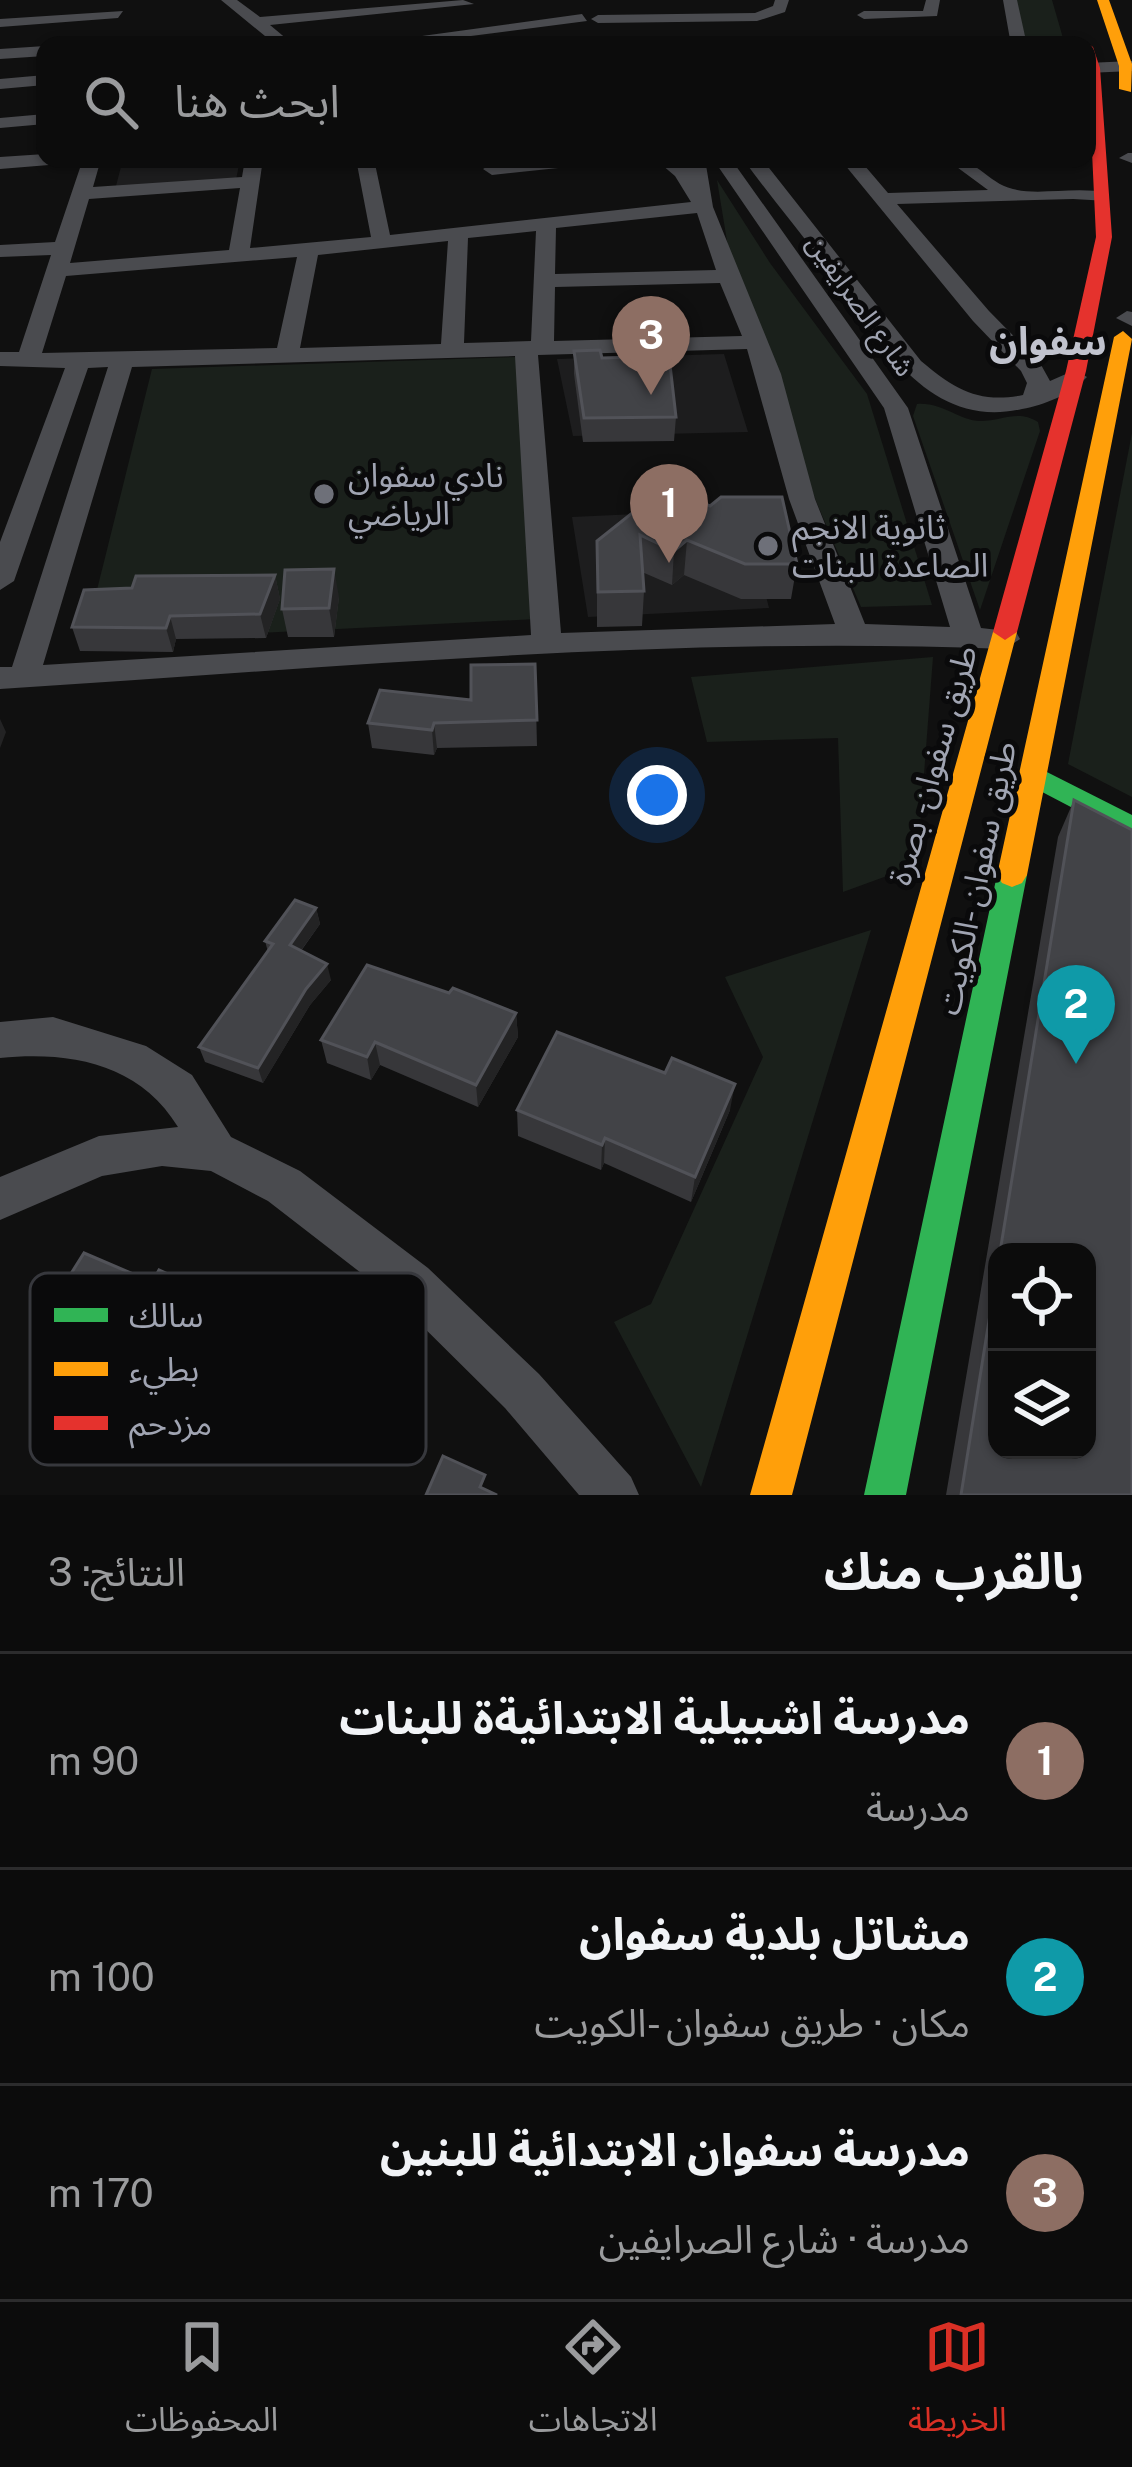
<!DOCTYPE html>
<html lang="ar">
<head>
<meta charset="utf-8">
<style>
  :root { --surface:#0c0c0c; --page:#151515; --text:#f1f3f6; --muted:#9a9b9d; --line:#2c2c2d; --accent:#d93025 }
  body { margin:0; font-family:"Public Sans","Noto Sans Arabic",sans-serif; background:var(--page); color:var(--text); direction:rtl }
  .controls { position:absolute; right:36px; bottom:36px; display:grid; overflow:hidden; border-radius:24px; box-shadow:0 3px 9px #0004 }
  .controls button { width:108px; height:108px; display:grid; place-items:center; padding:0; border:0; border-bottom:3px solid var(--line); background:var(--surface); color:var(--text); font:60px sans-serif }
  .you { position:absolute; left:657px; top:795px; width:42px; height:42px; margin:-30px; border:9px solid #fff; border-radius:50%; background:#1a73e8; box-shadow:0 0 0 18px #1a73e833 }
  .badge { display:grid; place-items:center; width:78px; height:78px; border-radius:50%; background:var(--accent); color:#fff; font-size:39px; font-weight:700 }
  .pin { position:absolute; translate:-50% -99px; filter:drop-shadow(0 3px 6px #0008) }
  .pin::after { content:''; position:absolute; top:63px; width:42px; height:36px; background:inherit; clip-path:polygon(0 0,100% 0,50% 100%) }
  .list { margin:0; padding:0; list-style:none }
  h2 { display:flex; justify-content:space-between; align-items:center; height:156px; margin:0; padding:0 48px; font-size:51px }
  h2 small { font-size:39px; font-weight:400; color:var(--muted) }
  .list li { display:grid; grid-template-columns:78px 1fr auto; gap:36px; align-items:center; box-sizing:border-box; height:216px; padding:0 48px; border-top:3px solid var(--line) }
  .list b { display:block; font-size:45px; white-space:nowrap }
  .list p { margin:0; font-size:39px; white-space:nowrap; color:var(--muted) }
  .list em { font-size:39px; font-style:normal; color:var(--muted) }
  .icon { flex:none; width:66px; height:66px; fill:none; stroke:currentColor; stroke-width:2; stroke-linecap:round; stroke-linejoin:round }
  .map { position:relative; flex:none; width:1132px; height:1495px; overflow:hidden; direction:ltr }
  .search { position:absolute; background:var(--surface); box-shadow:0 3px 9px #0004; left:36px; right:36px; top:36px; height:132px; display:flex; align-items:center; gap:30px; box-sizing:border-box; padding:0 42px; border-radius:24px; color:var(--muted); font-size:45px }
  .sheet { height:804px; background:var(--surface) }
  nav { display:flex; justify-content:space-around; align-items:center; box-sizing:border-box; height:168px; border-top:3px solid var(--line); background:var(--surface); font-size:33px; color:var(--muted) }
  nav a { display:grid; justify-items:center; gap:6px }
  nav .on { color:var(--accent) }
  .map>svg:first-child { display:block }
  .built { fill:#1d1d1e }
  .green { fill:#1a201b }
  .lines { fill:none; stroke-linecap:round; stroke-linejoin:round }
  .street { fill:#4a4b4f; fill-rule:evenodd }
  .fast { fill:#30b455; fill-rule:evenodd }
  .slow { fill:#ff9f0a; fill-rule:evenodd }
  .jam { fill:#e5322d; fill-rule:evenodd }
  .wall { fill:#37373a; fill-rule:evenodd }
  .shaded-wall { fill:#232324 }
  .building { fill:#424347; stroke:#515258; stroke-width:3 }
  .poi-dot { fill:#6e7079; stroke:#0a0a0b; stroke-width:4.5 }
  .labels { text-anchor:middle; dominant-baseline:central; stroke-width:10; stroke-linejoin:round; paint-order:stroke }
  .far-street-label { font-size:27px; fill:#a0a4b2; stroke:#0a0a0b }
  .poi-label { font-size:33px; fill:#a0a4b2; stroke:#0a0a0b; text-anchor:start }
  .street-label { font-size:33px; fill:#a0a4b2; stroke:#0a0a0b }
  .far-district-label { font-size:39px; font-weight:bold; fill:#c1c3ce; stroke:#0a0a0b }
  .key { fill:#0a0a0b; stroke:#37383d; stroke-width:3 }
  .key-label { font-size:33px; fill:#a0a4b2 }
</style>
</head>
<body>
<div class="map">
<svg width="1132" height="1495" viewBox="0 0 1132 1495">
  <rect width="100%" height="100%" fill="#101010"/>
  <path class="built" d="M123 159H240L236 180 116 186Z
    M724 354 748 432 573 436 557 359Z
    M744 509 769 608 588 617 572 517Z"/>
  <path class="green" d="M1016 0H1052L1065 45H1027Z
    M717 180 770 263 867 394 932 605 861 607 816 501 728 247Z
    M518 357 536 619 84 642 152 369Z
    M917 404C943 402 961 422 981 421 1002 421 1018 409 1038 422L1040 431 980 610 913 416Z
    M1132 433V797L1068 764Z
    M933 657 917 865 843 892 838 738 707 742 691 677Z
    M871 930 701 1487 614 1322 651 1304 763 1057 725 977Z"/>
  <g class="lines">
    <path class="street" d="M221 0H237L260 17 463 0 474 4 270 25 294 45H276Z
      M775 0H789L785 12 757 21 598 23 591 19 598 15 755 13 773 6Z
      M926 0H940L937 16 864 19 857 15 864 11H923Z
      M1003 0H1017L1027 45H1011Z
      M123 11 118 18 0 27V19Z
      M582 14 587 21 401 45H356Z
      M45 46V56L0 59V49Z
      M1132 61V71L1087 73V63Z
      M45 75V85L0 89V79Z
      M45 114V124L0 128V118Z
      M1128 153H1132V163L1119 158Z
      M45 154V159H58L49 165 0 169V157Z
      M83 159H101L93 187 242 177 245 159H263L250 248 371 237 356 159H374L390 235 691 202 675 176 655 159H676L688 168 687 159H705L713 207 781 374 815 499 865 624 950 627 884 408 713 159H731L908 408 981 628 1016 632 1020 639 1005 649C670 635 334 668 0 689V667H12L108 367 88 368 14 581 0 590V542L65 368 0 366V352H19L51 255 0 257V245L55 242ZM240 188 229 250 70 263 89 199ZM697 213 716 270 555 274 556 228ZM536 231 531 341 464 343 468 238ZM448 241 441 344 300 348 318 255ZM297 257 277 348 42 353 66 276ZM720 283 742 336 554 341 555 287ZM747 349 789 499 835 624 561 633 538 355ZM515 356 531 635 43 665 132 367Z
      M534 159H596L587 165 492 175 483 169 492 163Z
      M743 159H762L921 361C954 389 979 404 1023 395L1027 383 1021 371 973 321 840 159H859L888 193 988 190 946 159C981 159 985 182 1013 189 1038 196 1077 186 1108 193V201L1073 199 897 204 989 311 1040 363 1050 381 1075 370 1087 377C1071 394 1045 405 1022 409 925 431 877 335 828 269 800 232 770 196 743 159Z
      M1127 311 1132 312V326L1116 318Z
      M53 1017 146 1046 192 1075 231 1137 300 1171 428 1268 539 1374 631 1477 639 1495H579L505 1408 396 1300 268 1201 211 1171 162 1166 102 1176 0 1220V1177L99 1136 178 1127C139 1063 69 1051 0 1058V1022Z"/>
    <path class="fast" d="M1035 766 1132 815V839L1025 783 1021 776 1025 769Z
      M1012 863 1022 867 1027 875 906 1495H864L997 875 1002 867Z"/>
    <path class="slow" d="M1097 0H1109L1132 64 1131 92 1119 89V66Z
      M1123 331 1132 339 1027 875 1022 883 1012 887 1002 883 997 875 1114 337Z
      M1005 624 1017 632 792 1495H750L993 632Z"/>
    <path class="jam" d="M1087 43 1093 47 1100 68 1112 237 1086 371 1017 632 1005 640 993 632 1066 371 1096 237 1087 45H1082Z"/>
  </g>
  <path class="wall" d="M574 351 602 358 676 417 674 441 583 442 574 374Z
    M647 509 797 564 791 599H741L684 575 672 585 642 572 644 591 642 626 597 627V541Z
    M275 575 280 599 266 638 176 639 173 652 80 651 72 627 132 588Z
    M339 597 334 637H288L282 609Z
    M535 664 537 746 437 748 434 755 372 748 368 723 471 700Z
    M1074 800 1132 1495H946L1058 837ZM997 1252H1087L997 1450Z
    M316 908 320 924 301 951 331 980 310 1005 263 1083 205 1062 199 1047 268 952 265 941Z
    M449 993 516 1013 518 1037 478 1107 380 1065 371 1080 327 1063 321 1040Z
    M517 1110H730L691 1202 604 1163 601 1170 518 1136Z
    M152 1282 187 1293 153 1350 141 1345 114 1393 89 1382 79 1370 104 1329 65 1312 55 1299Z"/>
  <path class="shaded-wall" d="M687 540 684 575 672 585 674 551Z
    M334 569 339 597 334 637 329 608Z
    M275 575 280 599 266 638 260 614Z
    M170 616 176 639 173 652 166 628Z
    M0 719 6 732 0 748Z
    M434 723 437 748 434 755 432 730Z
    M316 908 320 924 294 960 290 945Z
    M327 964 331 980 310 1005 263 1083 258 1068 306 989Z
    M516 1013 518 1037 478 1107 476 1085Z
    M375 1042 380 1065 371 1080 367 1057Z
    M735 1084 730 1110 691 1202 695 1177Z
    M605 1138 604 1163 601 1170 602 1145Z
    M179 1279 187 1293 153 1350 145 1337Z
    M132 1332 141 1345 114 1393 104 1381Z"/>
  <path class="building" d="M600 350 602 358 669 356 676 417 584 418 574 351Z
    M721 497H782L797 564H745L687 540 674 551 640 535 644 591 598 592 597 541 641 506 647 509 659 499 679 508 691 498 710 506Z
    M334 569 329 608 282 609 285 570Z
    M275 575 260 614 170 616 166 628 72 627 84 590 132 588 136 576Z
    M535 664 537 720 434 723 432 730 368 723 380 690 471 700V665Z
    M1074 800 1132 830V1495H961L997 1271V1450H1087V1252H1000Z
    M295 900 316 908 290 945 327 964 306 989 258 1068 199 1047 273 944 265 941Z
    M367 965 449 993 453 988 516 1013 476 1085 375 1042 367 1057 321 1040Z
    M557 1032 665 1073 672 1058 735 1084 695 1177 605 1138 602 1145 517 1110Z
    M84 1253 152 1282 159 1270 179 1279 145 1337 132 1332 104 1381 79 1370 108 1322 55 1299Z
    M443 1456 485 1475 480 1487 497 1495H426Z"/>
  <g class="poi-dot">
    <circle cx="324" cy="494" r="12"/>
    <circle cx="768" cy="546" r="12"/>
  </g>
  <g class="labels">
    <g class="far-street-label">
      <text transform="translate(861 305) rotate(55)">شارع الصرايفين</text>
    </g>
    <g class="poi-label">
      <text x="348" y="475">نادي سفوان<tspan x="348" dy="38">الرياضي</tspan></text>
      <text x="792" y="527">ثانوية الانجم<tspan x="792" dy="38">الصاعدة للبنات</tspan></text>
    </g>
    <g class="street-label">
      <text transform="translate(932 765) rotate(-74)">طريق سفوان- بصرة</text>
      <text transform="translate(976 878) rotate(-78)">طريق سفوان -الكويت</text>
    </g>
    <g class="far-district-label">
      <text x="1048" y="341">سفوان</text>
    </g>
  </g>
  <rect x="30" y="1273" width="396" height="192" rx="18" class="key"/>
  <rect x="54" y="1308" width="54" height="14" fill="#30b455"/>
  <rect x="54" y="1362" width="54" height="14" fill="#ff9f0a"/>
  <rect x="54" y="1416" width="54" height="14" fill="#e5322d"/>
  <g class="key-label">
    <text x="129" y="1327">سالك</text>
    <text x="129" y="1381">بطيء</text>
    <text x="129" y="1435">مزدحم</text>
  </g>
</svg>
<div class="controls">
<button><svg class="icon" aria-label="locate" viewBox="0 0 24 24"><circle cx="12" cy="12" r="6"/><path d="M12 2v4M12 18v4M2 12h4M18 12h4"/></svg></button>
<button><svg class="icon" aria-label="layers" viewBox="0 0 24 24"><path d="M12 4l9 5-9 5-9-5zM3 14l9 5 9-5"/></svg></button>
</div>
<div class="you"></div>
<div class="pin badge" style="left:669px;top:563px;background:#8d6e63">1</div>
<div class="pin badge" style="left:1076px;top:1064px;background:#0f9aa8">2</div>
<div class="pin badge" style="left:651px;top:395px;background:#8d6e63">3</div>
<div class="search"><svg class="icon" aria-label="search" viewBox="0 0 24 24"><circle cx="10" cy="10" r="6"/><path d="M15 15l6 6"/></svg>ابحث هنا</div>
</div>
<section class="sheet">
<h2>بالقرب منك<small>النتائج: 3</small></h2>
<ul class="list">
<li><span class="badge" style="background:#8d6e63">1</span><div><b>مدرسة اشبيلية الابتدائيةة للبنات</b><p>مدرسة</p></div><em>90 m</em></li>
<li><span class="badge" style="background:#0f9aa8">2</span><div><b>مشاتل بلدية سفوان</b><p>مكان · طريق سفوان -الكويت</p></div><em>100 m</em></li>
<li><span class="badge" style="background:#8d6e63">3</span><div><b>مدرسة سفوان الابتدائية للبنين</b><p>مدرسة · شارع الصرايفين</p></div><em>170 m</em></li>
</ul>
</section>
<nav>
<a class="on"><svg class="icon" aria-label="map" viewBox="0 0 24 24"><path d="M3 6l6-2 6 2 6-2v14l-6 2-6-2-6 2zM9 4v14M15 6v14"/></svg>الخريطة</a>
<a><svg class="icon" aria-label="directions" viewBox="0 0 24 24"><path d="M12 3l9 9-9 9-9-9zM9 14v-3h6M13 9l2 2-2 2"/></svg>الاتجاهات</a>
<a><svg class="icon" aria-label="saved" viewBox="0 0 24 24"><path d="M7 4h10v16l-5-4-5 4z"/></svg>المحفوظات</a>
</nav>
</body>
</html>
